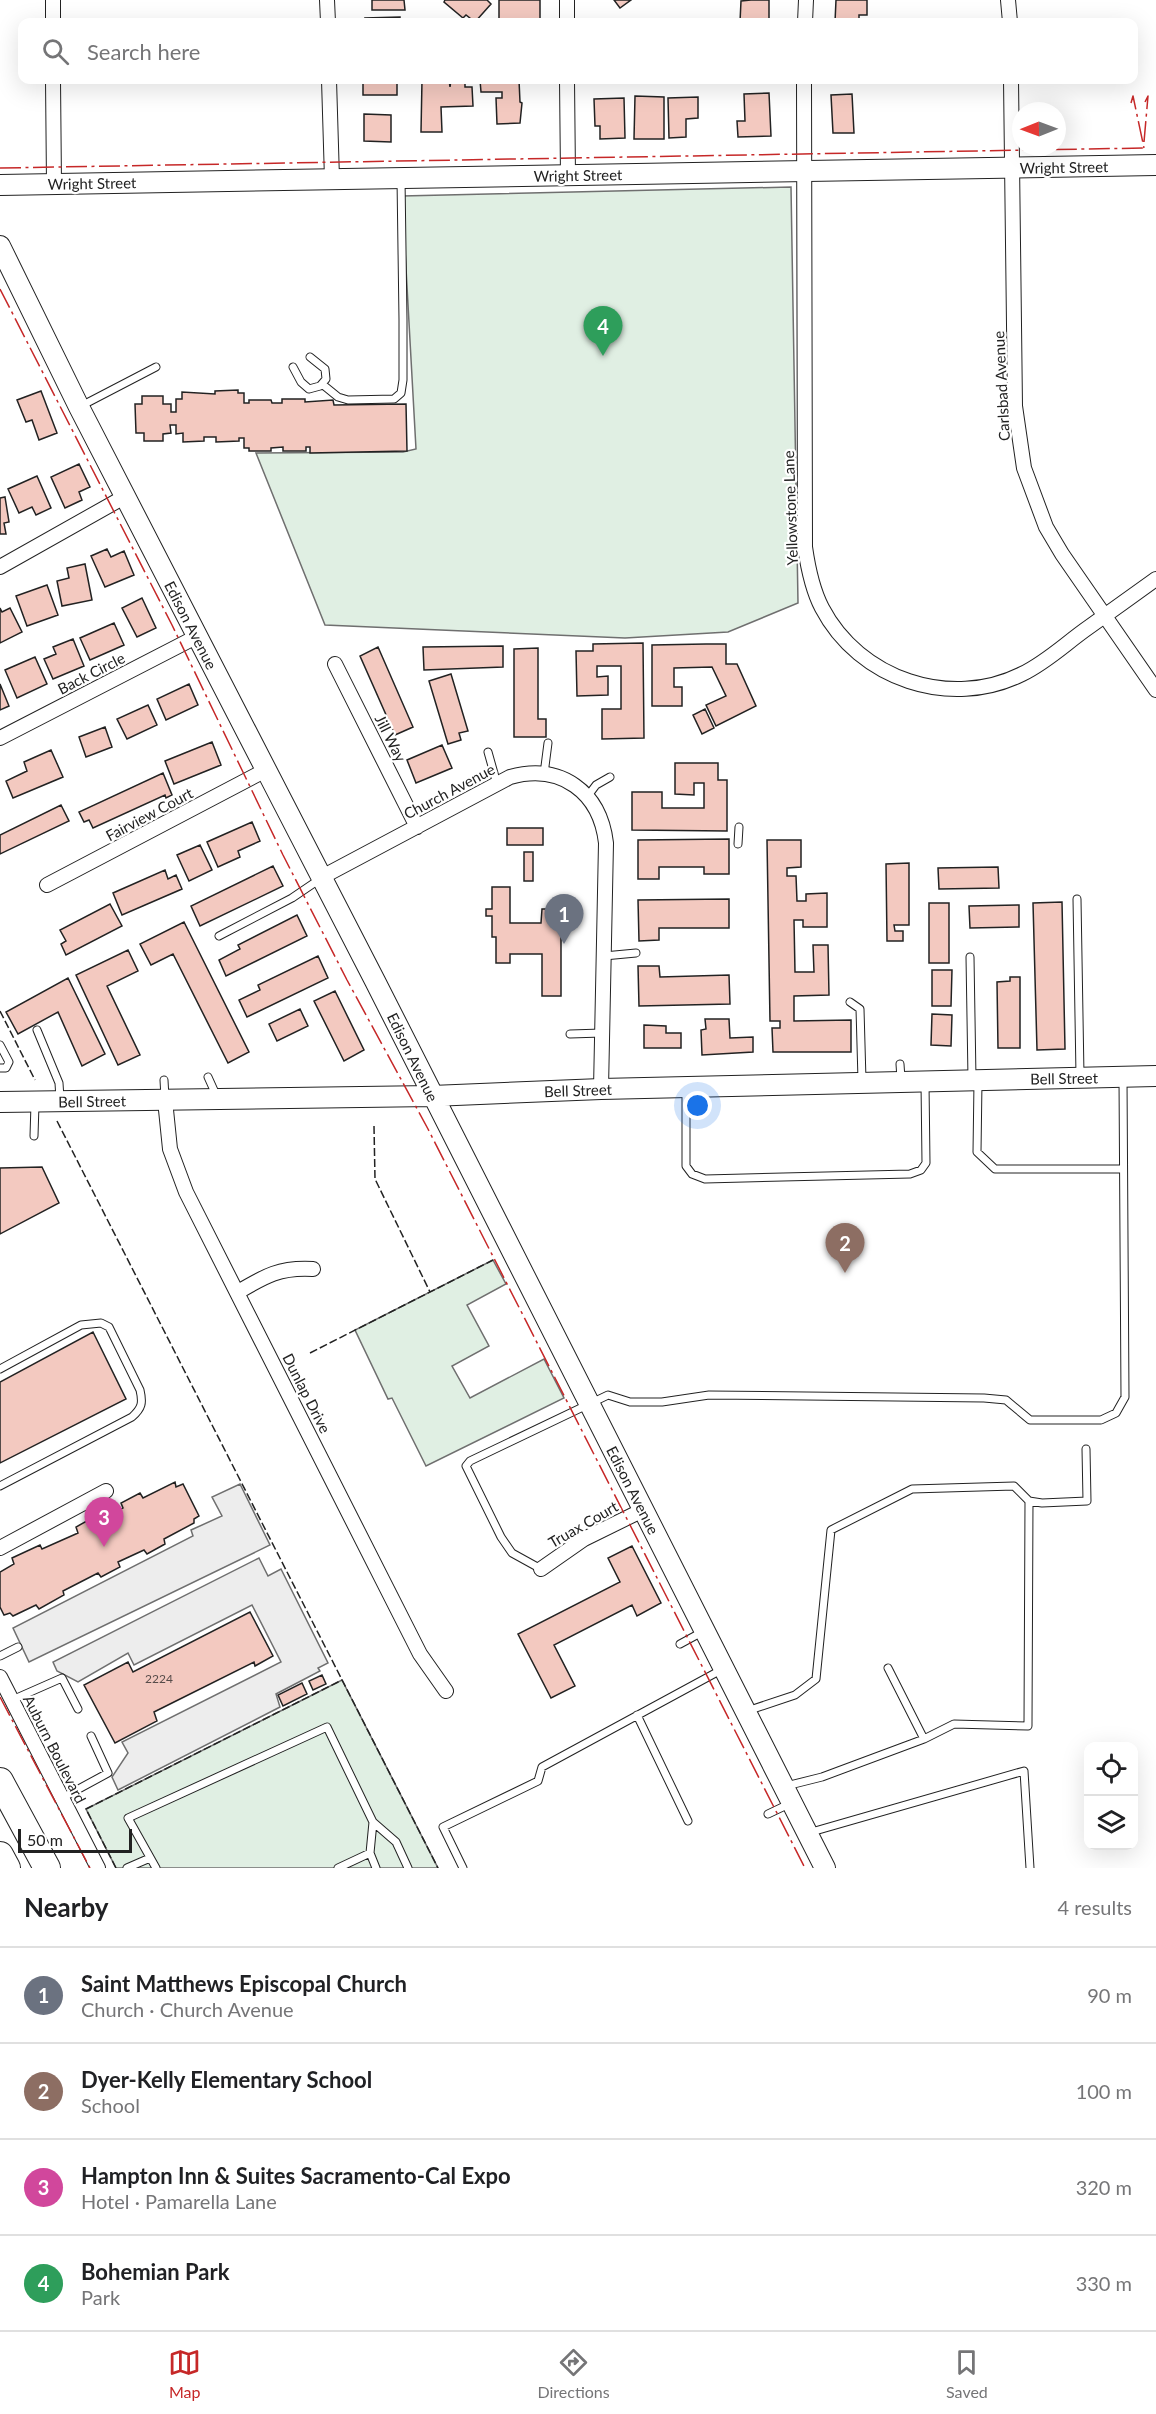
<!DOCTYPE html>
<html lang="en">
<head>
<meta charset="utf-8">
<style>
  :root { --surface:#fff; --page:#f2f2f2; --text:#202124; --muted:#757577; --line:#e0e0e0; --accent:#c62828 }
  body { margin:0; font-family:Lato,sans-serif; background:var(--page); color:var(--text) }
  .controls { position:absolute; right:18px; bottom:18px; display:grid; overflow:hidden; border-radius:12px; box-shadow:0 6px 24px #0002 }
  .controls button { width:54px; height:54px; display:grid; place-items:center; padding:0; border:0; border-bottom:2px solid var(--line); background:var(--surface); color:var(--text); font:30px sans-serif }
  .compass { position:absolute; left:1012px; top:102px; width:54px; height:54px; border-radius:50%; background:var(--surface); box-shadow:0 6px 24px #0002; rotate:269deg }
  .scale { position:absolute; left:18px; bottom:15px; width:114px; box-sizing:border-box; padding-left:6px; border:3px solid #222; border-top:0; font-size:16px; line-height:21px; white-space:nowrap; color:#222; -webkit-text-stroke:4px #fff; paint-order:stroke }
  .you { position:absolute; left:698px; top:1106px; width:21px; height:21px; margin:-15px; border:4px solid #fff; border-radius:50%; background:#1a73e8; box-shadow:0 0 0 9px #1a73e833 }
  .badge { display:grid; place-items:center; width:39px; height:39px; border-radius:50%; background:var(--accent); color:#fff; font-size:20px; font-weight:700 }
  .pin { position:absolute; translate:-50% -50px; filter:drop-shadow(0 2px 3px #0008) }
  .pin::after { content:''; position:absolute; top:32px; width:21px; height:18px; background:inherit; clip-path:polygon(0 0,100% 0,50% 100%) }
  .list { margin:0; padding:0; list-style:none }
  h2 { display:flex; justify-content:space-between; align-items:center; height:78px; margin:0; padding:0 24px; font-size:26px }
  h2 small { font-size:20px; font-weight:400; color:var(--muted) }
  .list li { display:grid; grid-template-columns:39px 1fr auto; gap:18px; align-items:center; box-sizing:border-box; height:96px; padding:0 24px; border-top:2px solid var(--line) }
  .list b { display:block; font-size:22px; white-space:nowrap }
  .list p { margin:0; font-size:20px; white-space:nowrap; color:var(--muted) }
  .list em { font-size:20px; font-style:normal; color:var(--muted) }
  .icon { flex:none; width:33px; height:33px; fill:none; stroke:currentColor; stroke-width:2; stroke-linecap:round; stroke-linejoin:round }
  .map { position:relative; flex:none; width:1156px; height:1868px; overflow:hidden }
  .search { position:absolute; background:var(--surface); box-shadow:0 6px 24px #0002; left:18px; right:18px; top:18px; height:66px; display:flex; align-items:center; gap:15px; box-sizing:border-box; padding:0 21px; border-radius:12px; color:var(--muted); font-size:22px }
  .sheet { height:462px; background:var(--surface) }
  nav { display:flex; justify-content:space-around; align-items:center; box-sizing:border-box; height:84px; border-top:2px solid var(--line); background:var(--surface); font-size:16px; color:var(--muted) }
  nav a { display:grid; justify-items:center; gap:3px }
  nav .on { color:var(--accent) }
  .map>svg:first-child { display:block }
  .green { fill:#e0efe3; stroke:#6f6f6f; stroke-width:1.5 }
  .parking { fill:#ededed; stroke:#6f6f6f; stroke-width:1.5 }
  .building { fill:#f3c9c0; stroke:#222; stroke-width:1.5 }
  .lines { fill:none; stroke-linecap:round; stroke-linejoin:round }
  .lane-casing { stroke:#222; stroke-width:9 }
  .street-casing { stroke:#222; stroke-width:16 }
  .secondary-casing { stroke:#222; stroke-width:22 }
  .highway-casing { stroke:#222; stroke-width:28 }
  .lane { stroke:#fff; stroke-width:7 }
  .street { stroke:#fff; stroke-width:14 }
  .secondary { stroke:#fff; stroke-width:20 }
  .highway { stroke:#fff; stroke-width:26 }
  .fence { stroke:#222; stroke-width:1.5; stroke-dasharray:8 3; stroke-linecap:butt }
  .power { stroke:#c62828; stroke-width:1.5; stroke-dasharray:21 4.5 3 4.5; stroke-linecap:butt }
  .labels { text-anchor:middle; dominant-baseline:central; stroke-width:4.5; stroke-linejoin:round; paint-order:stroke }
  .number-label { font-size:12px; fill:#564c4a }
  .street-label { font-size:15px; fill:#222; stroke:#fff }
</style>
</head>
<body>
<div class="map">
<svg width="1156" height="1868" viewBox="0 0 1156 1868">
  <rect width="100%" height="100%" fill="#fff"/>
  <path class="green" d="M791 187 798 603 728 632 625 638 325 625 256 453 403 452 416 449 402 196Z
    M493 1260 506 1284 467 1305 489 1346 452 1366 470 1398 544 1359 564 1398 426 1466 392 1398 388 1399 355 1330Z
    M342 1680 438 1868H116L86 1809Z"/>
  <path class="parking" d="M240 1484 270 1545 29 1662 13 1628 193 1536 191 1530 222 1516 212 1497Z
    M259 1558 268 1576 281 1569 328 1663 318 1668 320 1671 276 1694 280 1707 118 1790 112 1777 128 1753 122 1742 281 1662 252 1605 134 1665 128 1653 78 1682 57 1671 53 1662Z"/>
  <path class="building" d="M372 0H404L405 10H372Z
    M445 0H487L491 4 475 22 466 15 463 18 444 2Z
    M499 0H540V22H525V19H499Z
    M614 0H631L620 8Z
    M751 0H769V22H740L741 1Z
    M836 0H867V15H859V22H835Z
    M400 17V22H366L365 18Z
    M363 80H397V95H363Z
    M422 80H449L450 87 451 80H465V87H472L473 106 441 107 442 132H421Z
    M480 80H519L520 102 522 103 520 123 497 124 496 98H502V92H481Z
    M769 93 771 136 738 137 737 121H745L744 94Z
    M852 94 854 133H833L831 95Z
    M635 96 664 97V139H634Z
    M698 97V118L686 119V137L669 138 668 98Z
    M624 98 625 138 600 139V126H595L594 99Z
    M364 114 391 115V142L364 141Z
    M238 390V393H244V403H249V400H271L272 403H282V399H305V402L333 400 334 405 406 404 407 451 310 453V447H306V451H283V447L271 448V451H249V448H244V438H239V441L216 442V437H204V441L183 442V433L176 434V425H170L171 433 163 434V441H144V433H136L135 404H142V396H163V404H171V412H176V399H182V392L215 394V391Z
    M41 391 57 433 39 440 32 420 26 422 17 400Z
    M79 464 90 487 79 492 82 500 65 508 51 477Z
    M37 476 51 508 36 515 32 507 19 513 8 489Z
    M5 497 9 522 4 523 6 534H0V498Z
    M107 549 111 557 124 551 134 575 105 587 91 556Z
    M85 564 92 600 62 606 57 581 69 578 67 568Z
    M47 585 58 615 27 626 16 596Z
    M142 598 156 628 137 637 122 608Z
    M0 608 2 612 10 608 22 632 0 643Z
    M114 623 124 645 90 660 80 638Z
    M73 639 84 666 53 679 44 659 56 654 53 647Z
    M643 643 644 738 602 739V709H621V666H597V677L608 676V695L577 696 576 651H593V644Z
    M706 644H726V664H737L756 706 716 726 706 705 726 696 712 667 674 668V687H682V706H652V645Z
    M503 646V667L424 670 423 647Z
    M378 647 413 727 395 735 360 656Z
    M538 648V719H546V737H514V649Z
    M35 657 47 684 17 698 5 670Z
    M451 674 468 731 459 733 461 740 448 744 429 681Z
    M0 684 9 706 0 710Z
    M189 684 198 705 166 720 157 699Z
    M148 705 157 725 127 739 117 719Z
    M705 709 714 728 702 734 693 715Z
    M105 727 112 747 86 757 79 737Z
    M212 742 221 765 174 784 165 761Z
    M442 745 452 768 416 783 407 760Z
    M51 750 63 777 13 798 6 781 27 771 24 762Z
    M675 763H718V780H727V831L632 830V792H662V808H704V783H694V795L675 794Z
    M163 773 172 795 166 798 165 795 93 828 89 820 84 822 79 812Z
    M61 805 69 821 0 854V835Z
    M252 822 260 841 238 851 240 857 218 867 207 842Z
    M507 828H543V845H507Z
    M729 839V874H704V867H659V879H638V840Z
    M767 840H801V867L787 868V876H796L797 901H806V894L827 893V927H803V920H794L795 972H814L813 945H828L829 995 794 996V1021L851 1020V1052H773L772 1028H780V1021H770Z
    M200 845 212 870 189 881 177 855Z
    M524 852H533V881H524Z
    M909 863V925H894L895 931H903V941H887L886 864Z
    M273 866 283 886 200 926 191 906Z
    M998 867 999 888 939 889 938 868Z
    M165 870 168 879 176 875 182 889 122 915 113 893Z
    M492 887H510V923H541L542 909H565V933H561V996H542V954H510V963H496V937H492V916H486V909H492Z
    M729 899V928H659V940L639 941 638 900Z
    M1062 902 1065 1049 1037 1050 1033 903Z
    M929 903H949V963H929Z
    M110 904 122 926 66 955 61 944 66 941 60 930Z
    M1019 905V927L970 928 969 906Z
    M297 915 307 936 226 976 219 960 240 949 238 945Z
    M184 922 249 1052 228 1063 173 954 151 965 140 944Z
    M128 950 138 971 107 986 140 1055 118 1065 76 975Z
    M318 956 328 978 247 1017 239 1000 260 990 258 985Z
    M638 966H659L660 977 729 975 730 1004 639 1006Z
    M932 970H952L951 1006H932Z
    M1010 977H1020V1048H998L997 982 1010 981Z
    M68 978 105 1054 82 1066 58 1012 18 1034 6 1012Z
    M335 991 364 1050 344 1061 314 1001Z
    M300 1009 308 1026 277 1041 269 1024Z
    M932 1014 952 1015 951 1046 931 1045Z
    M705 1019H729L730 1038 753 1037V1052L702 1055 701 1030 706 1029Z
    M644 1025 666 1026V1033H681V1048H644Z
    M42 1167 59 1203 0 1234V1168Z
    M93 1332 126 1399 0 1463V1382Z
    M175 1482 176 1487 183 1484 199 1516 194 1519V1523L164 1539 165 1544 147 1554 144 1550 118 1562 120 1567 101 1577 98 1573 63 1591 64 1595 39 1609 36 1605 13 1616 10 1613 4 1615 0 1607V1572L14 1564 12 1558 40 1545 42 1549 78 1533 76 1527 94 1517 97 1522 123 1508 121 1503 140 1493 143 1498Z
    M632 1546 661 1603 637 1616 632 1605 554 1645 575 1686 551 1698 518 1634 620 1582 608 1558Z
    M250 1612 273 1656 255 1666 254 1662 154 1712 157 1721 115 1743 84 1685 128 1662 133 1672Z
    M322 1675 326 1684 313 1690 309 1681Z
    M302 1683 307 1694 283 1706 278 1695Z"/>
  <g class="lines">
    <g class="lane-casing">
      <path id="lane" d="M293 367 301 382 309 389 320 386 326 379 325 369 310 357
        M322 384 338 397 348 400 394 399 401 393 403 380V320L401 179
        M81 406 156 367
        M488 752 497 784
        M544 774 548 743
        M587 797 596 785 610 777
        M738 844 739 827
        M1077 899 1080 1075
        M219 936 292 898 320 879
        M604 956 636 953
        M970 957 972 1078
        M850 1002 860 1009 862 1080
        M37 1030 59 1083 60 1099
        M570 1034 602 1033
        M0 1045 9 1062 6 1068H0
        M900 1064 901 1079
        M208 1077 217 1097
        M164 1080 165 1098
        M978 1082 977 1152 995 1169H1123
        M686 1089V1166L692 1174 705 1179 910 1174 921 1170 926 1163 925 1083
        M34 1136 35 1104
        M0 1369 81 1325 101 1323 109 1327 140 1390C143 1403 142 1408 132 1417L0 1486
        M541 1569 512 1553 501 1537 466 1466 470 1461 608 1395 630 1402H662L709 1395 984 1398 1006 1400 1030 1420H1101L1116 1413 1125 1397 1123 1079
        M680 1644 704 1631
        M0 1656 18 1647
        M888 1668 924 1739
        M12 1700 62 1678 78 1709
        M747 1711 795 1695 816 1679 831 1530 912 1489 1014 1486 1029 1501 1042 1503 1087 1501 1086 1449
        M637 1715 688 1821
        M786 1786 822 1777 924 1739 954 1724 1028 1726 1029 1501
        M62 1798 108 1773 91 1736
        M768 1814 789 1804
        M373 1822 370 1853 376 1868
        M808 1833 1024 1771 1030 1868
        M127 1868 150 1858
        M156 1868 128 1818 327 1727 373 1822 396 1842 408 1868
        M338 1868 370 1853
        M463 1868 443 1827 538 1781 542 1767 721 1670"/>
    </g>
    <g class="street-casing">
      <path id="street" d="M53 0V22
        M327 0 328 22
        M567 0V22
        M1008 0 1010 22
        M805 22 806 0
        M53 80 54 184
        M329 80 332 179
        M567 80 568 176
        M804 80 805 547C808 568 812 589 822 608 859 679 950 710 1022 674 1047 662 1066 643 1089 627 1111 611 1134 595 1156 579
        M1011 80 1015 406 1024 468 1046 527 1062 554 1156 690
        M0 567 126 496
        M335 664 417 827
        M0 738 196 637
        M322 877 510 777C561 763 600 792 606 843L601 1089
        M47 885 266 770
        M165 1100 170 1149 186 1192 420 1654 446 1691
        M238 1292C265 1276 280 1267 313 1269
        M0 1548 106 1491
        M541 1569 584 1539 643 1510
        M0 1677 98 1868"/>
    </g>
    <g class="secondary-casing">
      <path id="secondary" d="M0 185 1156 165
        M0 246 79 407 375 981 825 1868
        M0 1102 432 1096 601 1089 1156 1076"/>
    </g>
    <g class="highway-casing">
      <path id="highway" d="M0 1781 47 1868
        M0 1855 7 1868"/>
    </g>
    <use href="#lane" class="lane"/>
    <use href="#street" class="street"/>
    <use href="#secondary" class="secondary"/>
    <use href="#highway" class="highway"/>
    <path class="fence" d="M0 1011 35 1080
      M57 1121 438 1868
      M374 1126 375 1179 430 1292
      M310 1353 493 1260
      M116 1868 86 1809 342 1680"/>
    <path class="power" d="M1131 103 1133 96 1144 148
      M1144 142 1148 96 1145 102
      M0 168 1144 148
      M0 289 172 625 283 855 347 980 428 1129 805 1868
      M0 1697 90 1868"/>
  </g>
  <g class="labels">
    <g class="number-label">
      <text x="159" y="1678">2224</text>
    </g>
    <g class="street-label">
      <text transform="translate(1064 167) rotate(-1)">Wright Street</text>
      <text transform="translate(578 175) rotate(-1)">Wright Street</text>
      <text transform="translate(92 183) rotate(-1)">Wright Street</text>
      <text transform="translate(1001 386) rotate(-93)">Carlsbad Avenue</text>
      <text transform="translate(790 508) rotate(-92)">Yellowstone Lane</text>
      <text transform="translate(191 625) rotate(63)">Edison Avenue</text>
      <text transform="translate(91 673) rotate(-27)">Back Circle</text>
      <text transform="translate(391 738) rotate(63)">Jill Way</text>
      <text transform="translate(449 791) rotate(-28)">Church Avenue</text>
      <text transform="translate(149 814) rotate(-28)">Fairview Court</text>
      <text transform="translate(413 1057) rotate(64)">Edison Avenue</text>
      <text transform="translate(1064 1078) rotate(-1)">Bell Street</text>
      <text transform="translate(578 1090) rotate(-2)">Bell Street</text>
      <text transform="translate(92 1101) rotate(-1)">Bell Street</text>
      <text transform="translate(307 1393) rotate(63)">Dunlap Drive</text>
      <text transform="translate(633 1490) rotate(63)">Edison Avenue</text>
      <text transform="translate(583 1524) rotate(-30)">Truax Court</text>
      <text transform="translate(55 1749) rotate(63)">Auburn Boulevard</text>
    </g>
  </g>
</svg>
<div class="controls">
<button><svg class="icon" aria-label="locate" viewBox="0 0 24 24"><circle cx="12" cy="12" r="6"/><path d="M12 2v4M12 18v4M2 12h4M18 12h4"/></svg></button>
<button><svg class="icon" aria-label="layers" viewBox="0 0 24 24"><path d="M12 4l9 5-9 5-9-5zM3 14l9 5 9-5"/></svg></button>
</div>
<svg class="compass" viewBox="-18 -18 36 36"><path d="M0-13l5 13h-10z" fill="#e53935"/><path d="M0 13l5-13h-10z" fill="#757577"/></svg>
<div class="scale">50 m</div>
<div class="you"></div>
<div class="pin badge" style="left:564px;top:944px;background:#6b7280">1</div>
<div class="pin badge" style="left:845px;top:1273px;background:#8d6e63">2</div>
<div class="pin badge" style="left:104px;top:1547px;background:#d1479c">3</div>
<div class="pin badge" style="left:603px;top:356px;background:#2e9e5b">4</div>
<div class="search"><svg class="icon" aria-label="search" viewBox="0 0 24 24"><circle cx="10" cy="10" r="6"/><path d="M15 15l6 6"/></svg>Search here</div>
</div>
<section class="sheet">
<h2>Nearby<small>4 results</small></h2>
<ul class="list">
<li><span class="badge" style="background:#6b7280">1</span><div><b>Saint Matthews Episcopal Church</b><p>Church · Church Avenue</p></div><em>90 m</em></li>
<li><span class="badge" style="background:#8d6e63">2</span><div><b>Dyer-Kelly Elementary School</b><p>School</p></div><em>100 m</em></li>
<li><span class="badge" style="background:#d1479c">3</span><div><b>Hampton Inn &amp; Suites Sacramento-Cal Expo</b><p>Hotel · Pamarella Lane</p></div><em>320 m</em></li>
<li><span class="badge" style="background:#2e9e5b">4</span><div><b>Bohemian Park</b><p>Park</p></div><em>330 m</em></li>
</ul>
</section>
<nav>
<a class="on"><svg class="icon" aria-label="map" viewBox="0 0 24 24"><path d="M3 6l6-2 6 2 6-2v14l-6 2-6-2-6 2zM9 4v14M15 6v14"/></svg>Map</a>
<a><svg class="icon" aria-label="directions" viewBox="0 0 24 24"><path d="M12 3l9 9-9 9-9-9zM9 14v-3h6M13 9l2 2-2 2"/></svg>Directions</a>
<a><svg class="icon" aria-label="saved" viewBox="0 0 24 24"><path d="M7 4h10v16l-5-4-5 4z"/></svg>Saved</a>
</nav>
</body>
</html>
